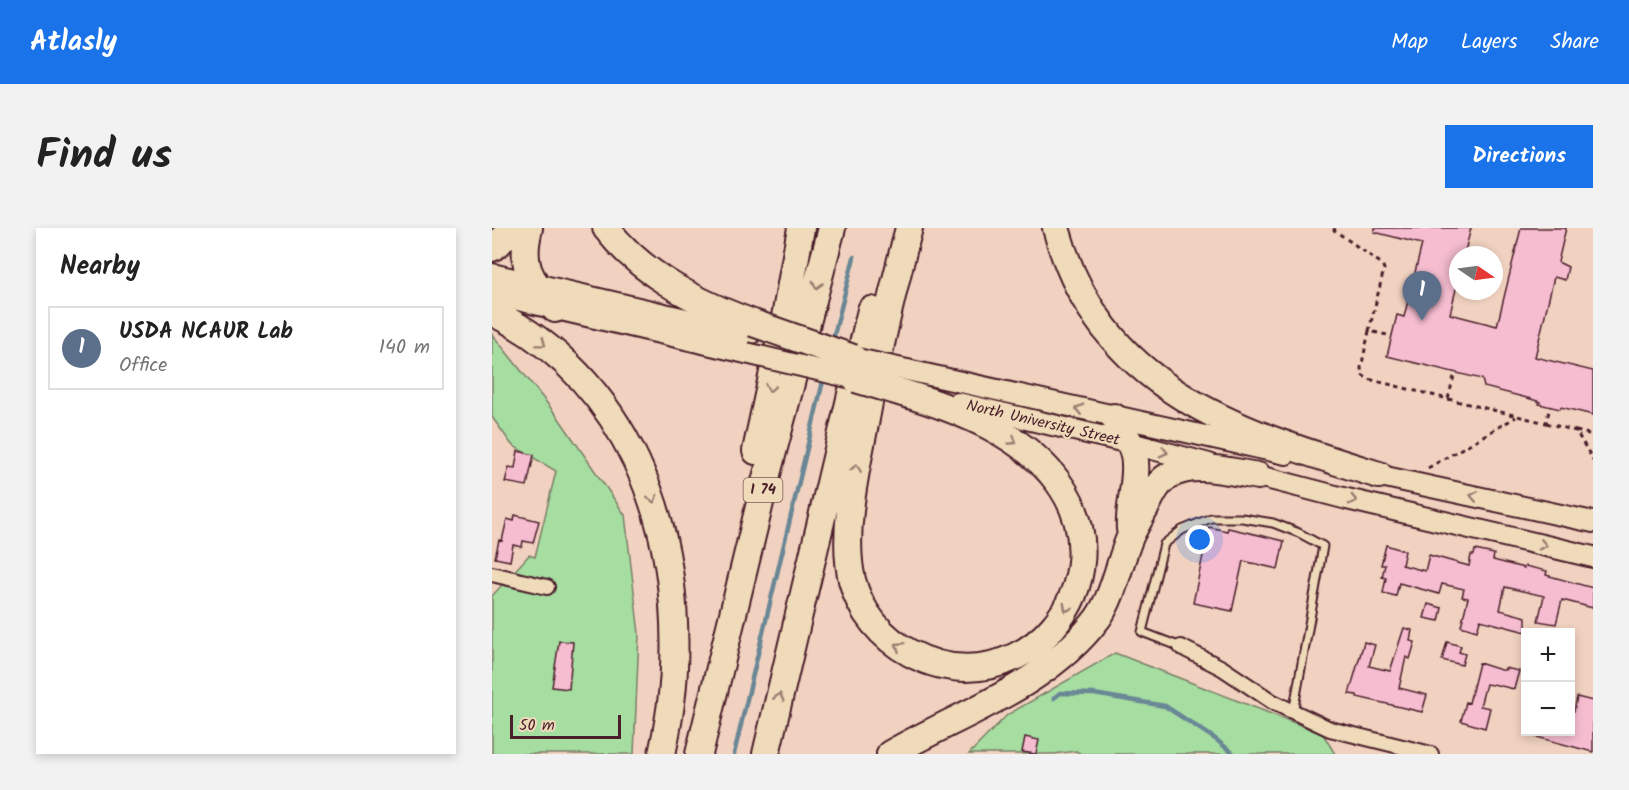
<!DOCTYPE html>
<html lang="en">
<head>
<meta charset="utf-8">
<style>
  :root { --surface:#fff; --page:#f2f2f2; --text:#222; --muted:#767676; --line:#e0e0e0; --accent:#1a73e8 }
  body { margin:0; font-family:Kalam,sans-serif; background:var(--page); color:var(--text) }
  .controls { position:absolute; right:18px; bottom:18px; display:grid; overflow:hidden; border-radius:0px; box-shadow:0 3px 9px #0003 }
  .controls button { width:54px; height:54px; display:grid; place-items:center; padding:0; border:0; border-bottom:2px solid var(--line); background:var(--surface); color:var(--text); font:30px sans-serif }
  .compass { position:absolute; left:957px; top:18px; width:54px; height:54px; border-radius:50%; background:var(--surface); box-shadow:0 3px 9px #0003; rotate:103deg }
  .scale { position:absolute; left:18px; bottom:15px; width:111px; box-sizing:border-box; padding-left:6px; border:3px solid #4a1f2b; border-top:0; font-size:16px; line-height:21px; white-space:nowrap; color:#4a1f2b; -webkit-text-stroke:4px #efdbb9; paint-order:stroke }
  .you { position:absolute; left:708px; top:312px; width:21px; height:21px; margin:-15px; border:4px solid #fff; border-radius:50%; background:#1a73e8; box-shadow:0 0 0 9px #1a73e833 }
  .badge { display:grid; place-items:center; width:39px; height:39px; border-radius:50%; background:var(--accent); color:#fff; font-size:20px; font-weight:700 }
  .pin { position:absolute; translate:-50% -50px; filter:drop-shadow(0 2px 3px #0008) }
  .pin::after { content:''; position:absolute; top:32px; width:21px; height:18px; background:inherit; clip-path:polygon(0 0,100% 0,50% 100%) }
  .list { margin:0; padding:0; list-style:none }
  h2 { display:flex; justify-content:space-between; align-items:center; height:78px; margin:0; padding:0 24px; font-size:26px }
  h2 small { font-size:20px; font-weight:400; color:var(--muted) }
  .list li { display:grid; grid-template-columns:39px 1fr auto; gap:18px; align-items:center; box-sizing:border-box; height:84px; margin:0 12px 12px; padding:0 12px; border:2px solid var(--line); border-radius:0px }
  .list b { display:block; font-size:22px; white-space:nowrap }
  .list p { margin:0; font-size:20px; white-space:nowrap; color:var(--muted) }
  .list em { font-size:20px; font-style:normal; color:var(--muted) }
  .map { position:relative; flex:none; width:1101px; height:526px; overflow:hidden; border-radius:0px }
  header { display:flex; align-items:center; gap:36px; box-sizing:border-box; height:84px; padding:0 30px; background:var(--accent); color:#fff }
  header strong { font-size:28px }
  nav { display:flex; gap:33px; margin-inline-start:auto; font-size:21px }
  .intro { display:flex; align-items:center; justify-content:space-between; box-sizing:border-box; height:144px; padding:0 36px }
  h1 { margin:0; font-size:42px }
  .button { padding:15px 27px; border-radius:0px; background:var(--accent); color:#fff; font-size:21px; font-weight:700 }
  main { display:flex; gap:36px; padding:0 36px }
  aside { flex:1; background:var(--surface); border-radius:0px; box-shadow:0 3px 9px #0003 }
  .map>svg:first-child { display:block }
  .green { fill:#a6dda1; stroke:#787e66; stroke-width:1.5 }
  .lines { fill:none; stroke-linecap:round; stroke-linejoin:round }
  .stream { stroke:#698795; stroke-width:4.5 }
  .building { fill:#f6bdd1; stroke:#4a1f2b; stroke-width:1.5 }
  .lane-casing { stroke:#4a1f2b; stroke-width:11 }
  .street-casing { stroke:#4a1f2b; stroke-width:18 }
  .secondary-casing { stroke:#4a1f2b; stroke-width:24 }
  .highway-casing { stroke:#4a1f2b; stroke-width:30 }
  .path { stroke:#4a1f2b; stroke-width:3; stroke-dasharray:4.5 4.5; stroke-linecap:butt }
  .lane { stroke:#efdbb9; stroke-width:7 }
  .street { stroke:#efdbb9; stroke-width:14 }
  .secondary { stroke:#efdbb9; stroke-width:20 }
  .highway { stroke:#efdbb9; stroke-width:26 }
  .secondary-bridge-casing { stroke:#4a1f2b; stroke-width:24; stroke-linecap:butt }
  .highway-bridge-casing { stroke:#4a1f2b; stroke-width:30; stroke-linecap:butt }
  .secondary-bridge { stroke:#efdbb9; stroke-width:20 }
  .highway-bridge { stroke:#efdbb9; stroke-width:26 }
  .oneway { stroke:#9c7d72 }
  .labels { text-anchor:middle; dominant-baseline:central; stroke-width:4.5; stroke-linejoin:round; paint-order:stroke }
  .shield { fill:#efdbb9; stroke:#7c5756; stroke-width:1.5 }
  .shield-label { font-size:15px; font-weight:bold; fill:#4a1f2b }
  .street-label { font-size:16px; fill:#4a1f2b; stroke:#efdbb9 }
</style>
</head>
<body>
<header>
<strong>Atlasly</strong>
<nav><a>Map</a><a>Layers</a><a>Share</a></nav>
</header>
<div class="intro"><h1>Find us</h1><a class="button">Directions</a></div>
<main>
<aside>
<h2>Nearby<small></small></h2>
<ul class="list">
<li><span class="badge" style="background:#5c6f8a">1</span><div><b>USDA NCAUR Lab</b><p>Office</p></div><em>140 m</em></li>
</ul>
</aside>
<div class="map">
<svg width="1101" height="526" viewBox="0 0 1101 526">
  <rect width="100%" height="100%" fill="#f1d2c0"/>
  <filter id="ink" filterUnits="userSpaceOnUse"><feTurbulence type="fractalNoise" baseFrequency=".0167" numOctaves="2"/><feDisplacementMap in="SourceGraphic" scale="12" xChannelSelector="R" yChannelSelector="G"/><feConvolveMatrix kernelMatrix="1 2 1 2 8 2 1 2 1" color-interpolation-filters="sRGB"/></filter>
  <g filter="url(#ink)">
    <path class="green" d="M0 106 66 189 133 287 147 406 142 526H0V368L37 327 43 329 64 243 20 217 0 189Z
      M623 425 831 506 843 526H589L584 523 562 526H477L515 487Z"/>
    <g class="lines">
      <path class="stream" d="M340 115 362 29
        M562 470 568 465 602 466 673 478 722 510 742 526
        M242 526 332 149"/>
    </g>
    <path class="building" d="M883 0H979L972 27H966V53L958 86 1005 98 1029 0H1074L1066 34 1076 39 1073 52 1062 49 1043 129 1101 143V187L1069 179 1068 181 1047 176 1048 174 1039 171 992 159 990 151 895 128 905 87 912 89 930 16 882 4Z
      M26 223 42 227 35 258 13 254 17 239 23 240Z
      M23 287 47 293 41 315 31 313 30 319 21 317 18 333 3 330 7 312 10 313 15 291 22 293Z
      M717 299 735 303 736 300 792 313 786 341 751 333 740 383 701 375Z
      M894 317 913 323 910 337 933 343 937 327 977 338 979 327H982L983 322 1002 326 1001 332 1032 340 1033 338 1055 343 1054 347 1101 360V380L1070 372 1064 396 1046 393 1052 368 1013 359 1008 382 1034 389V404L988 392 985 403 969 398 976 370 970 369 972 361 950 356 947 366 907 355 904 368 891 365 894 350 890 349 893 337H889Z
      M936 376 950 380 947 393 932 390Z
      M912 400 920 402 918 413 923 414 918 431 914 429 907 460 935 467 930 484 865 469V467L857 466 872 414 883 417 877 438 898 443Z
      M67 413 81 414 77 461 60 459Z
      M955 414 969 418 967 424 973 426 970 437 950 432Z
      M987 435 1009 442H1013V440L1027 443 1022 461 1001 456 1000 457 994 456 988 478 998 480 993 500 969 493 974 474 977 475Z
      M1085 469 1101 473V524L1041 508V504H1078V482L1082 483Z
      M533 509 547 512 544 526 530 524Z"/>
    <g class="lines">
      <g class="lane-casing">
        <path id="lane" d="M689 419 650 404 672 316 690 302 719 290H750L781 295 807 305 831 318 801 485"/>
      </g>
      <g class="street-casing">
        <path id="street" d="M0 346 55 359
          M689 419 730 440 781 474 838 501 939 526"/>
      </g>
      <g class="secondary-casing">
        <path id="secondary" d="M0 46 258 106
          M0 66 254 125
          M415 142 794 226
          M466 175 638 215 717 236
          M755 245 855 271 1101 329
          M875 245 1101 294"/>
      </g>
      <g class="highway-casing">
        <path id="highway" d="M37 0C27 40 39 51 63 81
          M114 0C151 48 206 75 261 95
          M564 0C608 162 745 203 887 247
          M0 20 7 15 19 0
          M0 84C136 151 188 296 182 440 181 469 176 498 170 526
          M411 165C465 181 531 206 566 254 639 354 529 484 418 425 390 410 368 384 360 352 349 306 364 242 373 196 385 130 400 65 417 0
          M622 189C629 201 639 213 642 227 647 249 636 277 638 301
          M264 223 294 84 309 0
          M207 526 274 250 340 0
          M274 526 379 82
          M398 526C469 485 555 458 606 390 622 367 627 335 638 309 642 300 648 290 653 281 659 269 664 256 676 248 701 232 739 244 766 248"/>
      </g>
      <path class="path" d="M843 0 842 2 890 36 892 41 877 103 900 108
        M877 103 869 140 870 147 876 151 956 171 963 144
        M956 171 1054 195 1058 179
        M1054 195 1084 203 1101 232
        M1084 203 1101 207
        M936 240 1024 189"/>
      <use href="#lane" class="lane"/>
      <use href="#street" class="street"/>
      <use href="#secondary" class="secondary"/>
      <use href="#highway" class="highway"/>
      <g class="secondary-bridge-casing">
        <path id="secondary-bridge" d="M254 125 377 154
          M347 127 415 142"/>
      </g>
      <g class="highway-bridge-casing">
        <path id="highway-bridge" d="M261 95 361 130
          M364 151 411 165"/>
      </g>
      <use href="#secondary-bridge" class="secondary-bridge"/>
      <use href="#highway-bridge" class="highway-bridge"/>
    </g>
    <defs><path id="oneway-chevron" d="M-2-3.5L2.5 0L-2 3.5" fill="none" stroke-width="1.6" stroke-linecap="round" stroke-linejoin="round" transform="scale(1.5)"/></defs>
    <g class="oneway">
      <use href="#oneway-chevron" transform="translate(325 57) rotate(105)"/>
      <use href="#oneway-chevron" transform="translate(50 115) rotate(37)"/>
      <use href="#oneway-chevron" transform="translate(278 160) rotate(102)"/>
      <use href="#oneway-chevron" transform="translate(587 181) rotate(-167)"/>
      <use href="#oneway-chevron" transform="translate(521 213) rotate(33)"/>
      <use href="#oneway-chevron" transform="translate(672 224) rotate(15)"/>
      <use href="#oneway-chevron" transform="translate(364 240) rotate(-81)"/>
      <use href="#oneway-chevron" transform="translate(982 268) rotate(-168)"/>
      <use href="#oneway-chevron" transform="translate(161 271) rotate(73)"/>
      <use href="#oneway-chevron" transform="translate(861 272) rotate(14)"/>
      <use href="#oneway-chevron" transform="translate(1051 317) rotate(13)"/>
      <use href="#oneway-chevron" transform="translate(575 380) rotate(118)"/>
      <use href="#oneway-chevron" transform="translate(407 418) rotate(-147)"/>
      <use href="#oneway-chevron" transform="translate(287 469) rotate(-77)"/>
    </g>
  </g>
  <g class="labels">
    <rect class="shield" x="251.5" y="250" width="39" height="24" rx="4.5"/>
    <g class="shield-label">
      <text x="271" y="262">I 74</text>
    </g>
    <g class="street-label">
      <text transform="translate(551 195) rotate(13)">North University Street</text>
    </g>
  </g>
</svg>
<div class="controls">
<button>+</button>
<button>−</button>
</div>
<svg class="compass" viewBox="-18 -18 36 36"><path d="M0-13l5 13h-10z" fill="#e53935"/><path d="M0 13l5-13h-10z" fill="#767676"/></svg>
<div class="scale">50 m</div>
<div class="you"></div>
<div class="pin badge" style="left:930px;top:93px;background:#5c6f8a">1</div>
</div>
</main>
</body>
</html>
